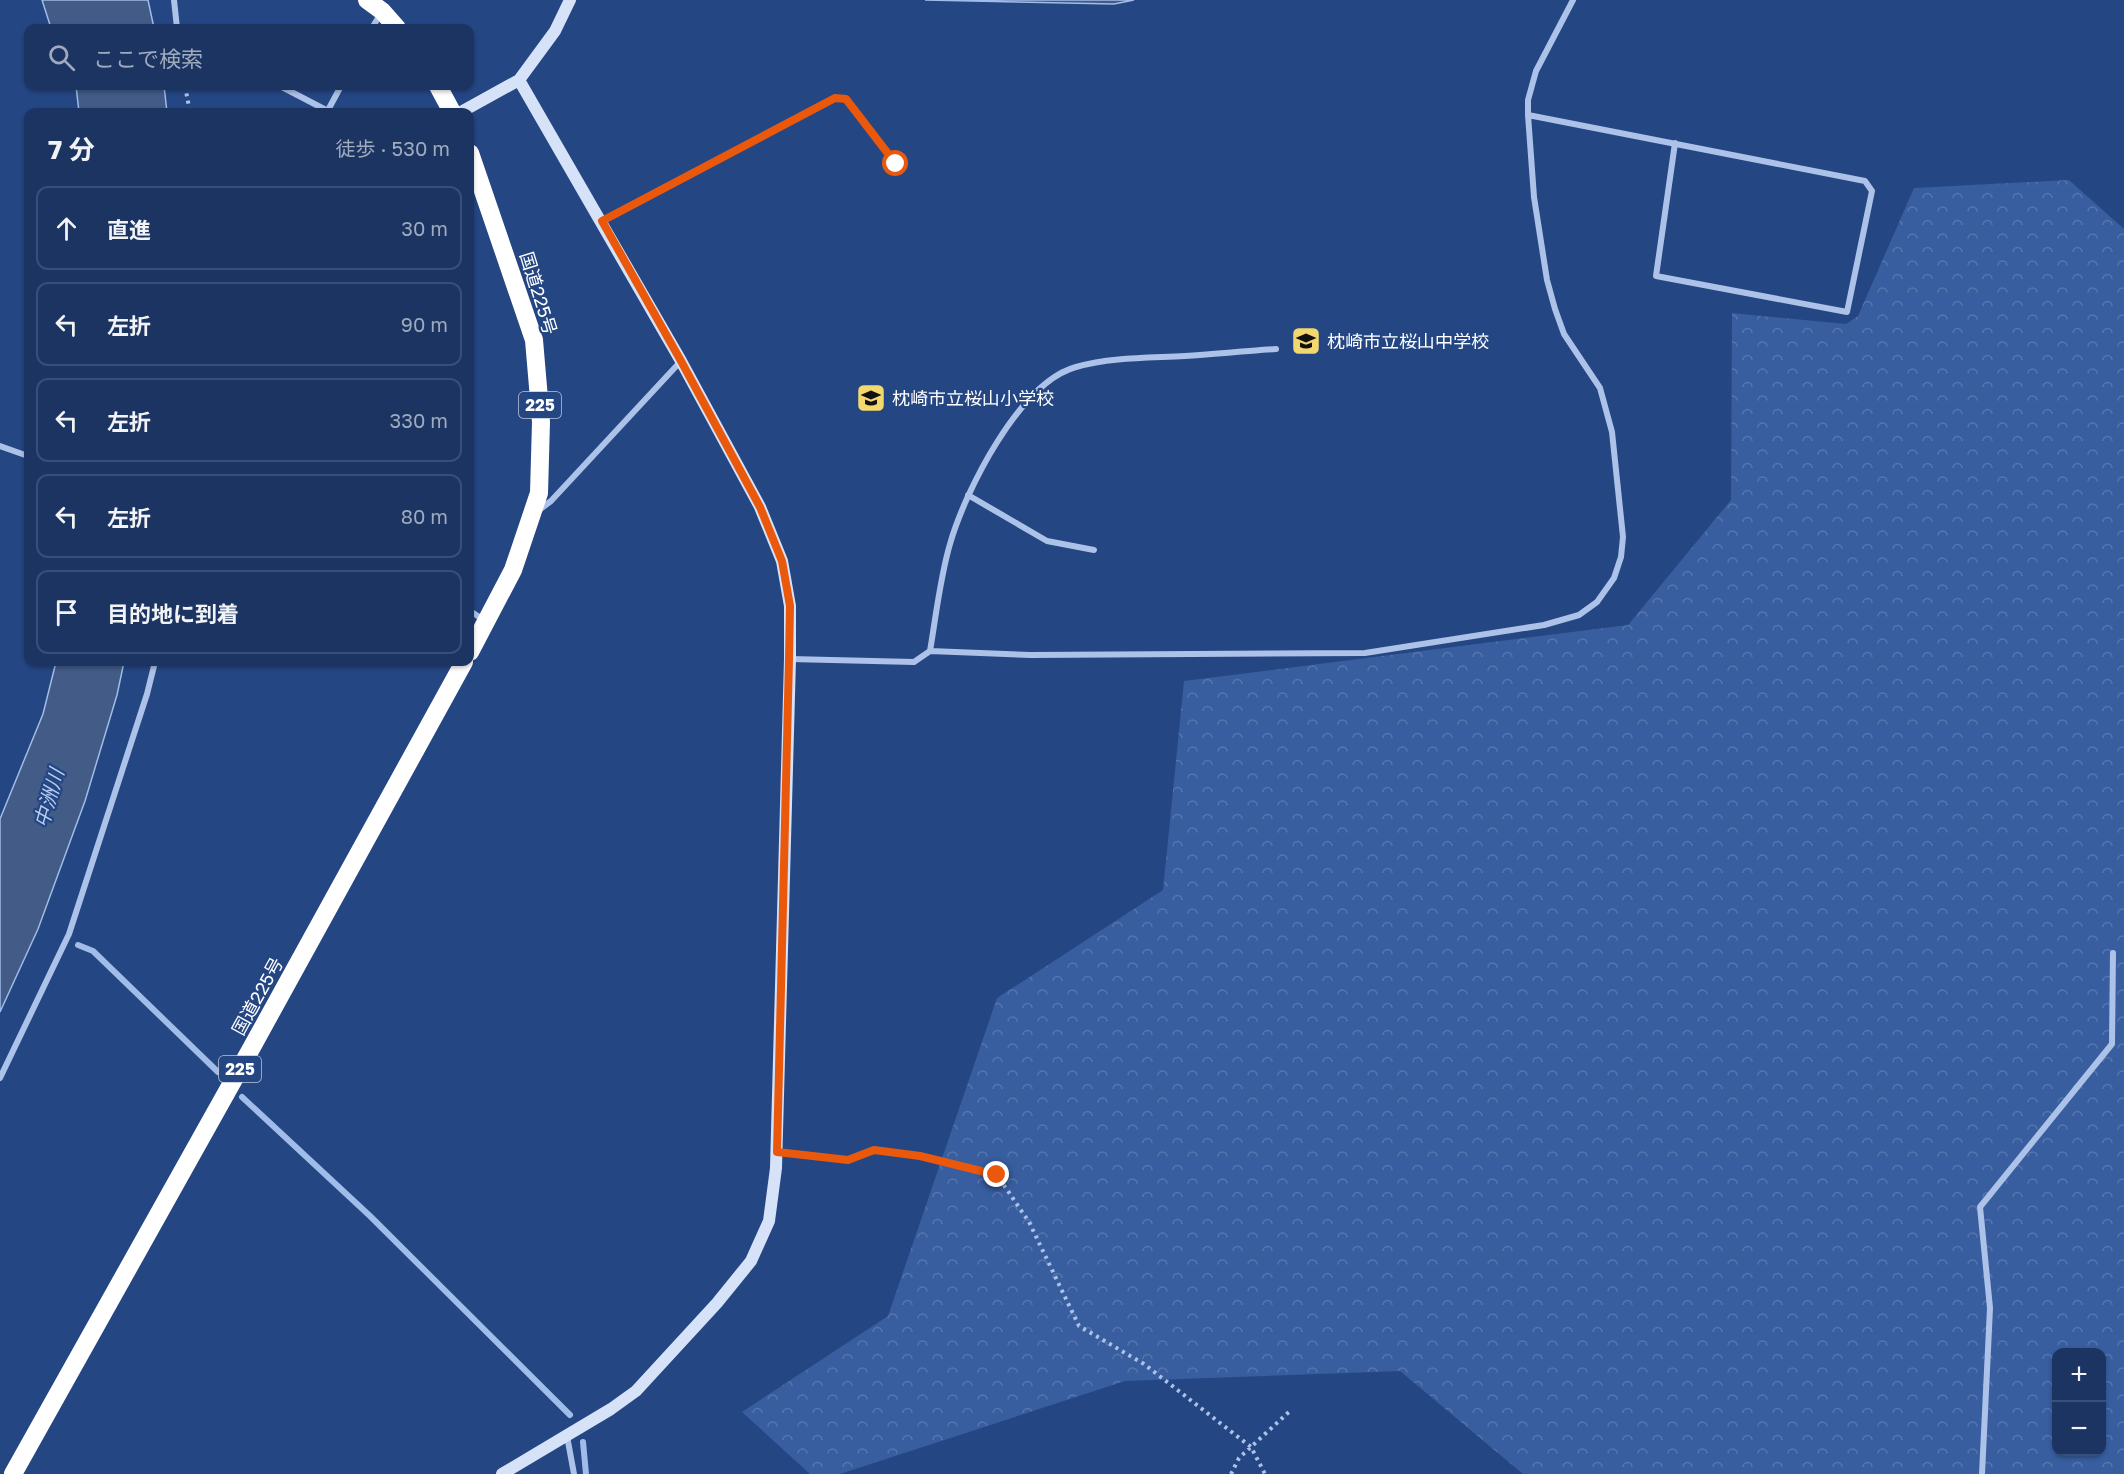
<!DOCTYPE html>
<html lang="ja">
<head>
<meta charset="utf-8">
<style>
  :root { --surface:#1b3462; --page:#283f6b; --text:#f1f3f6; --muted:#a0aabe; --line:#394f77 }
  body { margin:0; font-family:"Golos Text","Noto Sans JP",sans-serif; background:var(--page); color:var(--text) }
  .controls { position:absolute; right:18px; bottom:18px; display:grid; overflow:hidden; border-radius:12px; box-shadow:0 2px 4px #0004 }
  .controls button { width:54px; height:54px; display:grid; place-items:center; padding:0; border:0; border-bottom:2px solid var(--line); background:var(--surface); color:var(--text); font:30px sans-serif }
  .stop { position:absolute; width:18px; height:18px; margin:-14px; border:4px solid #ea580c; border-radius:50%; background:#fff }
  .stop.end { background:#ea580c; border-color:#fff; box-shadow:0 2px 6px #0008 }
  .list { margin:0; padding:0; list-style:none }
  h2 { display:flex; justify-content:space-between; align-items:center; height:78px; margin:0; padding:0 24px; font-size:26px }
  h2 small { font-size:20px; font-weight:400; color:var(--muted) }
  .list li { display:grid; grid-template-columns:39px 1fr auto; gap:18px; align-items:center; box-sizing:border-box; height:84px; margin:0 12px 12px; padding:0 12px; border:2px solid var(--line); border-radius:12px }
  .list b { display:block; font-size:22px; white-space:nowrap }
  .list em { font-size:20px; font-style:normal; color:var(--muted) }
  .icon { flex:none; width:33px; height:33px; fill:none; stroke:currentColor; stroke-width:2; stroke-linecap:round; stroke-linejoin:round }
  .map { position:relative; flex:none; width:2124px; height:1474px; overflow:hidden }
  .search { position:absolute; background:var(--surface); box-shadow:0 2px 4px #0004; left:24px; top:24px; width:450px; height:66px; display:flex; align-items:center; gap:15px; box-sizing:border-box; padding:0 21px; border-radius:12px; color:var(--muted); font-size:22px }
  .panel { position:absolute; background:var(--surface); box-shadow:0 2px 4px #0004; left:24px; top:108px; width:450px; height:558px; border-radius:12px }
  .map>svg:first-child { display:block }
  .forest { fill:url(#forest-crowns); fill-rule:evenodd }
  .water { fill:#425b87; stroke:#a0bce9; stroke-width:1.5 }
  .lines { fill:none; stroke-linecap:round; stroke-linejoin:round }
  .stream { stroke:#a0bce9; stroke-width:6 }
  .path { stroke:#acc2e8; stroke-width:4; stroke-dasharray:3 4.5; stroke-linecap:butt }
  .street { stroke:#acc2e8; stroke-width:6 }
  .secondary { stroke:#d6e2f7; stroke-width:12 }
  .highway { stroke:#fff; stroke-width:18 }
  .route { stroke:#ea580c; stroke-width:8 }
  .labels { text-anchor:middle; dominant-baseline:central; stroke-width:4.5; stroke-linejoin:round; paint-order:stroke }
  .shield { fill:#244683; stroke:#bdc8da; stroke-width:1.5 }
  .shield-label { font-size:16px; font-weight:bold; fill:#fff }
  .street-label { font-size:18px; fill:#fff; stroke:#244683 }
  .poi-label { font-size:18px; fill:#fff; stroke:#244683; text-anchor:start }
  .water-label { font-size:20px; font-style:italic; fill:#b7ccef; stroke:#244683 }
</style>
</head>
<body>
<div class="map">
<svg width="2124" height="1474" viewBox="0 0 2124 1474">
  <defs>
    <pattern id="forest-crowns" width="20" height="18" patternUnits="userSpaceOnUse" patternTransform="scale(1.5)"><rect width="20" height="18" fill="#385ea0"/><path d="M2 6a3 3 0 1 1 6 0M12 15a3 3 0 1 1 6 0" fill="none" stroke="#5676ae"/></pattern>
  </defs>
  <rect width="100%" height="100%" fill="#244683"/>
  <path class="forest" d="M2069 180 2124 229V1474H1523L1400 1371 1125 1381 840 1474H810L742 1412 888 1316 997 998 1163 890 1184 681 1628 625 1731 500 1732 313 1846 324 1858 316 1914 188ZM2056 1352H2102V1452H2056Z"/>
  <path class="water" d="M42 0H148L154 28H51Z
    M925 0H1134L1114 4Z
    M76 86H164L167 112H79Z
    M56 662H124L117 695 85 801 38 929 0 1012V819L43 714Z"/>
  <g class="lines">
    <path class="stream" d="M78 945 93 951 218 1072
      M242 1097 370 1216 570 1415
      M583 1442 586 1474"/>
    <path class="path" d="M185 86 190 112
      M613 215 835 98 846 99 896 164
      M789 1153 848 1160 874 1150 920 1157 997 1175 1029 1222 1079 1326 1144 1364 1251 1447 1265 1474
      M1231 1474 1239 1458 1291 1410"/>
    <path class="street" d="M174 0 177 28
      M372 28 381 13
      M280 86 328 111
      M327 112 341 86
      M1528 115 1865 181 1872 191 1847 312 1656 276 1675 143
      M0 446 28 456
      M968 495 1047 541 1094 550
      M539 510 551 501 681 361
      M470 611 484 620
      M930 651C936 616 940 578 950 544 965 491 1020 382 1076 367 1111 357 1149 358 1185 356 1215 354 1245 351 1276 349
      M790 659 914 662 930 651 1031 655 1365 653 1544 625 1579 615 1597 602 1614 578 1621 557 1623 537 1612 432 1600 388 1564 334 1555 309 1547 280 1534 197 1528 115V100L1536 71 1573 0
      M0 1078 69 934 147 694 155 662
      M567 1436 574 1474
      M1982 1474 1990 1308 1980 1207 2112 1044 2113 953"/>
    <path class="secondary" d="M461 112 519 80 555 31 570 0
      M502 1474 611 1409 636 1391 717 1303 751 1261 769 1221 776 1168 790 659V606L782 561 760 507 681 361 519 80"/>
    <path class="highway" d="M367 0 382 11 397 28
      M438 86 452 112
      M470 153 534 340 541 422 539 493 513 570 470 652
      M13 1474 252 1047 464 662"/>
  </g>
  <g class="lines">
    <path class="route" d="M896 164 846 99 835 98 602 221 681 361 760 507 782 561 790 606 789 659 777 1152 848 1160 874 1150 920 1156 997 1175"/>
  </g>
  <defs>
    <g id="school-square" transform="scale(1.5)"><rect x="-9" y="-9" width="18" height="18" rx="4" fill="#f3d76f" stroke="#244683"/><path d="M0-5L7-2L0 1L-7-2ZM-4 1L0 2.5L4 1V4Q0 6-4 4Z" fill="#111"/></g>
  </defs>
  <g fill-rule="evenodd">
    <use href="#school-square" x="1306" y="341"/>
    <use href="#school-square" x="871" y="398"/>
  </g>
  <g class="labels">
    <g class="shield">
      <rect x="519" y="392" width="42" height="26" rx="4.5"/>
      <rect x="219" y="1056" width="42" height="26" rx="4.5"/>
    </g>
    <g class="shield-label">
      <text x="540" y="405">225</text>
      <text x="240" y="1069">225</text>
    </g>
    <g class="street-label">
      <text transform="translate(539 293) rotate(73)">国道225号</text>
      <text transform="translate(257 996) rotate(-61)">国道225号</text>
    </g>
    <g class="poi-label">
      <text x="1327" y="341">枕崎市立桜山中学校</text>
      <text x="892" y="398">枕崎市立桜山小学校</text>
    </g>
    <g class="water-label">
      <text transform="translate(48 798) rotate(-74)">中洲川</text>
    </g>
  </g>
</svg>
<div class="controls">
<button>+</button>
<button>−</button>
</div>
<div class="stop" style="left:896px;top:164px"></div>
<div class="stop end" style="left:997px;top:1175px"></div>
<div class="search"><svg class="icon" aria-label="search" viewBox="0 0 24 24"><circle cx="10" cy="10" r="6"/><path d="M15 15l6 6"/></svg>ここで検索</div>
<section class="panel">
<h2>7 分<small>徒歩 · 530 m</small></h2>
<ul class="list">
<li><svg class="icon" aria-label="ahead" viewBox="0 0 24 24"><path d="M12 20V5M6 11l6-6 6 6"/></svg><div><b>直進</b></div><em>30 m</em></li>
<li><svg class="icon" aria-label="left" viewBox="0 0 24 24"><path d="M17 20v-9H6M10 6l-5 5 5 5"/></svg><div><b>左折</b></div><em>90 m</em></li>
<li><svg class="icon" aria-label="left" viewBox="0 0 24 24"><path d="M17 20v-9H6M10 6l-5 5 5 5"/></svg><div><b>左折</b></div><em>330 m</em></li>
<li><svg class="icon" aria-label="left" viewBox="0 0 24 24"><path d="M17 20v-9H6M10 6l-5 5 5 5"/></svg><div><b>左折</b></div><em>80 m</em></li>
<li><svg class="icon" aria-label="arrive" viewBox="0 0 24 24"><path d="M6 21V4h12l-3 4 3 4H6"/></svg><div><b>目的地に到着</b></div></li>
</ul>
</section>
</div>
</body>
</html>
